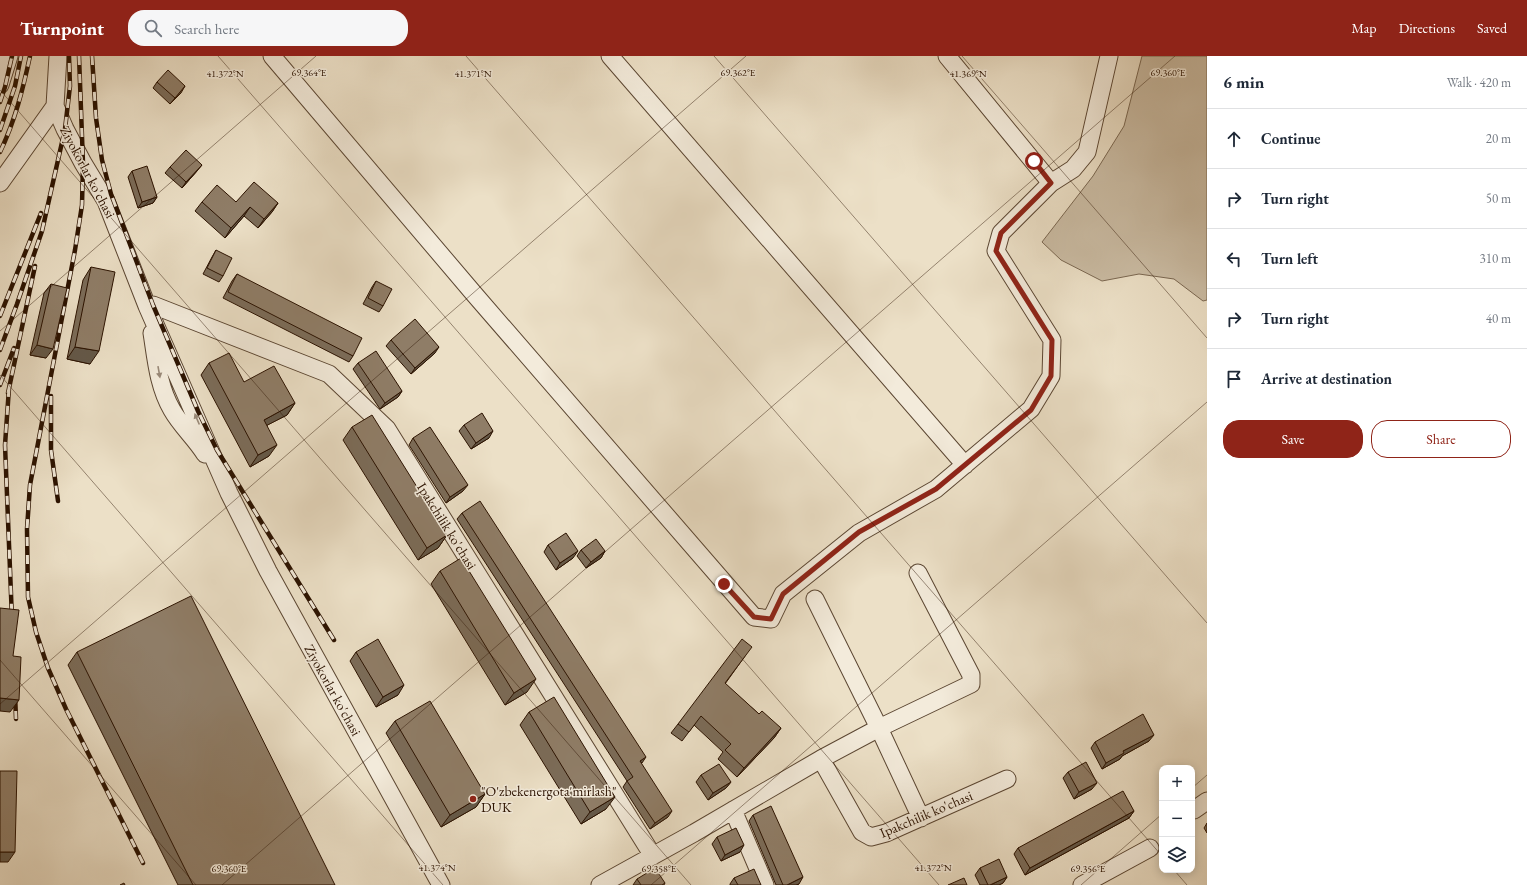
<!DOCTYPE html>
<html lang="en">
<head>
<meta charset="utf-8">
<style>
  :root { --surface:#fff; --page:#f6f6f7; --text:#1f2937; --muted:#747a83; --line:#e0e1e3; --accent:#8f2418 }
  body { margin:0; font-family:"EB Garamond",serif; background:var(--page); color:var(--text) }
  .controls { position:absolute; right:12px; bottom:12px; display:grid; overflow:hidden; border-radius:8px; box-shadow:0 2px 10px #0003 }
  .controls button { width:36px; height:36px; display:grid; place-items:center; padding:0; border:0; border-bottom:1px solid var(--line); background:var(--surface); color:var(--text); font:20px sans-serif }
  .stop { position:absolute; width:12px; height:12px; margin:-9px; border:3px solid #8f2418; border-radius:50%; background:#fff }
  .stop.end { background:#8f2418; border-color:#fff; box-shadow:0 1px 4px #0008 }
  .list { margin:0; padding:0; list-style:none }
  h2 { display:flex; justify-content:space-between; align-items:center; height:52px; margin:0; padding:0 16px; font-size:17px }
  h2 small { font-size:13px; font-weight:400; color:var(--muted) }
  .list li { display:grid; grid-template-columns:26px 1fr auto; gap:12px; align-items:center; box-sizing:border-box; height:60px; padding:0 16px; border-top:1px solid var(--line) }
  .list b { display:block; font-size:15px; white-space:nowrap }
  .list em { font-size:13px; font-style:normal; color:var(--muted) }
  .actions { display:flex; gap:8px; padding:12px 16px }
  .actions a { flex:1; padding:9px 0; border:1px solid var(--accent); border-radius:16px; text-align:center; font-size:14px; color:var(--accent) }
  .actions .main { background:var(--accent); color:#fff }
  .icon { flex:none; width:22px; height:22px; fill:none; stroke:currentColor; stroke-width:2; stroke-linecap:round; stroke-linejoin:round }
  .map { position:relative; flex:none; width:1207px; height:829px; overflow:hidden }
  header { display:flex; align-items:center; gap:24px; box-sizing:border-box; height:56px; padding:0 20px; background:var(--accent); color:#fff }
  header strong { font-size:19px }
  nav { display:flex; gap:22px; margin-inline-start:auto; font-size:14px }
  .search { width:280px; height:36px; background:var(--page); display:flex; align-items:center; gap:10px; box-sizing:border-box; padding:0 14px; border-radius:16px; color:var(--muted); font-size:15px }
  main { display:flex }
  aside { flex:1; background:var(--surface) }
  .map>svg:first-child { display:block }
  .green { fill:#cbbda5; stroke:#7b6852 }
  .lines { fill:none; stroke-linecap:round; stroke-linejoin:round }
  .minor-casing { stroke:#5b4632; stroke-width:19 }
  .minor { stroke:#f3ebdb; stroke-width:17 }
  .rail-casing { stroke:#2b1200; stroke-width:4.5 }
  .rail { stroke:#f3ebdb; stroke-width:3; stroke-dasharray:9; stroke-linecap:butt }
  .wall { fill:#7b6c59; stroke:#2b1200 }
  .shaded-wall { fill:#645848; stroke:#2b1200 }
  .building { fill:#8f7d67; stroke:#2b1200 }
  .oneway { fill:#998978 }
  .route { stroke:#8f2418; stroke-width:5 }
  .ticks { fill:none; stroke:#2b1200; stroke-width:1; stroke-opacity:0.45 }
  .poi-dot { fill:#8f2418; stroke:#f3ebdb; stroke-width:1.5 }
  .labels { text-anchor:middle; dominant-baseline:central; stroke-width:3; stroke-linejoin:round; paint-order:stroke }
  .street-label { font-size:14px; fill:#2b1200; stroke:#f3ebdb }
  .poi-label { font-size:14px; fill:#2b1200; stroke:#f3ebdb; text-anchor:start }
  .ticks-label { font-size:10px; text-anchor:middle; fill:#2b1200; stroke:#f3ebdb; stroke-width:3; stroke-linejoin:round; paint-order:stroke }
</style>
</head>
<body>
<header>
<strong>Turnpoint</strong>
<div class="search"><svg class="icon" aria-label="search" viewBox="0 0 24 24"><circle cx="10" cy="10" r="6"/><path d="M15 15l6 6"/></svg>Search here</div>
<nav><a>Map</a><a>Directions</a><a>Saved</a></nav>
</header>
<main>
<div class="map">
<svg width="1207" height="829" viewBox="0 0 1207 829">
  <rect width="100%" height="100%" fill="#ece0c7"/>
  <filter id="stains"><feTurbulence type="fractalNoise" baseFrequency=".005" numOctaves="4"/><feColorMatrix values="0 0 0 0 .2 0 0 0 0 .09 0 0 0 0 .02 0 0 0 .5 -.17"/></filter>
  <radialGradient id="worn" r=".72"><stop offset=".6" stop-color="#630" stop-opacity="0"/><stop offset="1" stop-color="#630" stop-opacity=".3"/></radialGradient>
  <path class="green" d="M1142 0H1207V244L1203 245 1174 223 1139 218 1102 225 1061 204 1042 186 1093 120 1124 70Z"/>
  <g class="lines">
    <g class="minor-casing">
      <path id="minor" d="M272 0 475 239 754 561 771 563 783 538 859 477 936 433 1031 353 1051 320 1052 284 996 195 1001 177 1051 127 1073 113 1087 96 1109 0
        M610 0 965 409
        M947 0 1051 127
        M0 29 9 0
        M55 50 65 73 83 107 106 145 147 250 229 437 268 515 441 829
        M0 127 55 50 58 0
        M147 250 153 249 329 318 387 373 653 800
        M152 277C156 302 158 330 172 354 181 370 195 382 205 398
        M918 517 971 619V628L879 672 921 762
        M815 543 879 672 821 703
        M733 754 765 829
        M1194 754 1207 745
        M600 829 694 777 821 703 862 776 871 781 886 777 1007 723
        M1082 829 1150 792"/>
    </g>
    <use href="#minor" class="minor"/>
    <g class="rail-casing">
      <path id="rail" d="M79 0 83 107 82 149 75 194 30 429 27 473 28 541 36 576 48 612 66 653 143 807
        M92 0 96 62 102 104 111 138 153 249 198 355 217 394 334 584
        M0 46 5 31 12 0
        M0 74 15 30 21 0
        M0 96C15 65 23 33 30 0
        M0 260 41 157
        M0 294 17 248 42 175 65 73 70 30 69 0
        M0 329 14 292
        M9 332 5 389 12 563
        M8 337 35 210
        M51 340V394L58 445
        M15 637 16 663"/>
    </g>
    <use href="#rail" class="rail"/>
  </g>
  <path class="wall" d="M157 26 181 37 170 48 153 32Z
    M170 111 197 115 182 132 165 117Z
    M132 115 157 141 153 147 138 152 128 121Z
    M202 146H236L278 147 272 156 258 172 244 160 225 182 195 155Z
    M216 194 223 220 219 226 203 218 212 201Z
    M91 211 90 308 67 303 83 224Z
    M237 218 353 300 349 306 223 242 232 225Z
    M376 225 383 250 379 256 363 248 372 231Z
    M51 228 46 302 30 299 44 237Z
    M391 284 435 297 411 318 386 290Z
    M209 307 244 326 295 347 287 359 267 369 269 400 250 411 201 319Z
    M358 307 402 335 398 341 380 353 353 313Z
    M464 369 489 382 471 393 459 375Z
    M352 371 447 479 438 492 418 504 343 384Z
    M413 382 463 435 446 447 409 389Z
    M462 457 641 708 668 761 650 773 623 731 627 725 457 463Z
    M548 489 573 502 556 514 544 496Z
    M581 494 605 495 601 502 586 512 577 500Z
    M440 515 527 636 505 649 431 528Z
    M77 596 335 829H178L68 609Z
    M356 596 398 639 376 651 350 605Z
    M745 600 725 628 759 658 781 672 774 682 737 721 718 703 723 696 694 669 682 685 671 677 678 668Z
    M529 656 606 753 581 768 520 669Z
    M395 665 485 738 476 751 441 771 386 677Z
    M1149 685 1122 700 1120 703 1102 713 1091 692 1095 686Z
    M1068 716 1092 733 1074 743 1063 722Z
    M701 719 731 726 726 732 708 744 696 726Z
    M1134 755 1129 762 1025 819 1014 798 1018 792Z
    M753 759 799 828 796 829H776L749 765Z
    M1207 767V777L1204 772Z
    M717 781 740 796 721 805 712 788Z
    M980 812 1007 821 1003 827 999 829H980L975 819Z
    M734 822 761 829H730V828Z
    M637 823 665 827 664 829H633Z"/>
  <path class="shaded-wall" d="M185 30 181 37 170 48Z
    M202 109 197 115 182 132 186 126Z
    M157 141 153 147 138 152 142 146Z
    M278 147 272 156 258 172 264 163Z
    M250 151 244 160 225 182 231 172Z
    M37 289 53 293 46 302 30 299Z
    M75 291 99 295 90 308 67 303Z
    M439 291 435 297 411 318 415 312Z
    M402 335 398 341 380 353 385 347Z
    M295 347 287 359 256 375 264 364Z
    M493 375 489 382 471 393 476 387Z
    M277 389 269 400 250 411 258 399Z
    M468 429 463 435 446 447 450 441Z
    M447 479 438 492 418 504 427 492Z
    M578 495 573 502 556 514 560 507Z
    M605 495 601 502 586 512 591 506Z
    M536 623 527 636 505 649 514 637Z
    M404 629 398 639 376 651 383 641Z
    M0 642 19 644 10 656 0 655Z
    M781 672 774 682 737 721 744 712Z
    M1154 679 1149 685 1122 700 1120 703 1102 713 1106 707 1123 695Z
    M646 701 642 707 640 705Z
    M731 726 726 732 708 744 713 737Z
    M1097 727 1092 733 1074 743 1079 736Z
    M485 738 476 751 441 771 450 759Z
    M615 741 606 753 581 768 590 756Z
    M672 755 668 761 650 773 655 767Z
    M1134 755 1129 762 1025 819 1030 812Z
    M744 789 740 796 721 805 725 799Z
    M0 796H15L8 806H0Z
    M803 821 799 828 796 829H787Z
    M1007 821 1003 827 999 829H990Z"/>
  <path class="building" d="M168 14 185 30 175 42 157 26Z
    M186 94 202 109 186 126 170 111Z
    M147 110 157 141 142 146 132 115Z
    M254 126 278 147 264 163 250 151 231 172 202 146 217 129 236 146Z
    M216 194 232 202 223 220 207 212Z
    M91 211 115 216 99 295 75 291Z
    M237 218 362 282 353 300 228 236Z
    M376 225 392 233 383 250 368 242Z
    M51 228 67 232 53 293 37 289Z
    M415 263 439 291 415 312 391 284Z
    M376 295 402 335 385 347 358 307Z
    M229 297 244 326 274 310 295 347 264 364 277 389 258 399 209 307Z
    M482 357 493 375 476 387 464 369Z
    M372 359 447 479 427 492 352 371Z
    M430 371 468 429 450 441 413 382Z
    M480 445 646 701 640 705 672 755 655 767 627 725 633 721 462 457Z
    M566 477 578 495 560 507 548 489Z
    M596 483 605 495 591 506 581 494Z
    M461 502 536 623 514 637 440 515Z
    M191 540 335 829H193L77 596Z
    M0 552 19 554 13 600 21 601 19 644 0 642Z
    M378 583 404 629 383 641 356 596Z
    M742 583 752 591 725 627 759 658 762 655 781 672 744 712 725 694 731 688 701 660 689 676 678 668Z
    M554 641 615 741 590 756 529 656Z
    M430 645 485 738 450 759 395 665Z
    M1143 658 1154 679 1123 695 1124 697 1106 707 1095 686Z
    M1086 706 1097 727 1079 736 1068 716Z
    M719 708 731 726 713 737 701 719Z
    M0 715H17L15 796H0Z
    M1123 735 1134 755 1030 812 1018 792Z
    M771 750 803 821 787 829H783L753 759Z
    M736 772 744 789 725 799 717 781Z
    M999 803 1007 821 990 829H988L980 812Z
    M655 812 665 827 662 829H641L637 823Z
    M754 813 761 829H738L734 822Z
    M964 822 967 829H948Z
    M124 827 125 829H120Z"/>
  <defs><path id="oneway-solid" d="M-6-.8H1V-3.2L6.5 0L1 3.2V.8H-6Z"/></defs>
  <g class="oneway">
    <use href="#oneway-solid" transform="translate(159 316) rotate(80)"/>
    <use href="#oneway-solid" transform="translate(197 363) rotate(-113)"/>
  </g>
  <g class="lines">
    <path class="route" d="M724 528 754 561 771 563 783 538 859 476 936 433 1031 354 1051 320 1052 284 996 195 1001 177 1051 127 1034 105"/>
  </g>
  <path class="ticks" d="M218 0 939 829M466 0 1162 800M714 0 1207 567M962 0 1207 282M0 34 691 829M0 275 316 0M0 319 443 829M0 604 196 829M0 648 746 0M1192 732 1207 719M1174 814 1187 829M222 829 1175 0M651 829 1207 346M1081 829 1162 758"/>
  <circle class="poi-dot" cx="473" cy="743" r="4"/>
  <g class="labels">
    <g class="street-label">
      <text transform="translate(88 116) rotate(62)">Ziyokorlar ko'chasi</text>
      <text transform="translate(447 470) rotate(58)">Ipakchilik ko'chasi</text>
      <text transform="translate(333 634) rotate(61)">Ziyokorlar ko'chasi</text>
      <text transform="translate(926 758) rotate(-23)">Ipakchilik ko'chasi</text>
    </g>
    <g class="poi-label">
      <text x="481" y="735">"O'zbekenergota'mirlash"<tspan x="481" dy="16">DUK</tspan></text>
    </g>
  </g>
  <g class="ticks-label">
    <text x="309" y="20">69.364°E</text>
    <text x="738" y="20">69.362°E</text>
    <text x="1168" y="20">69.360°E</text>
    <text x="225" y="21">41.372°N</text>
    <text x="473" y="21">41.371°N</text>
    <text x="968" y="21">41.369°N</text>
    <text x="437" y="815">41.374°N</text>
    <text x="933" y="815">41.372°N</text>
    <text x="229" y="816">69.360°E</text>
    <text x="659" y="816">69.358°E</text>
    <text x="1088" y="816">69.356°E</text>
  </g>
  <rect width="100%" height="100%" filter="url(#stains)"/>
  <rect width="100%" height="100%" fill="url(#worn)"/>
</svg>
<div class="controls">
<button>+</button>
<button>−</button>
<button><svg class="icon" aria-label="layers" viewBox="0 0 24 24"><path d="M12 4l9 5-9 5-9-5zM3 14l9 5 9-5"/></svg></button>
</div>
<div class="stop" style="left:1034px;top:105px"></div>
<div class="stop end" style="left:724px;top:528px"></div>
</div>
<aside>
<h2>6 min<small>Walk · 420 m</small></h2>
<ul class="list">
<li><svg class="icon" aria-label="ahead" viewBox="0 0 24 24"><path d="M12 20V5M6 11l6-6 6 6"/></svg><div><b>Continue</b></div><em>20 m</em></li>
<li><svg class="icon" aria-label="right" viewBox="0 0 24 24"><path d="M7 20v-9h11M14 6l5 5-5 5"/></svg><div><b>Turn right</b></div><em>50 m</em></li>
<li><svg class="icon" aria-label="left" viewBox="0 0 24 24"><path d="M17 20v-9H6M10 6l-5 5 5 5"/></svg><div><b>Turn left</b></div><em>310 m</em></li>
<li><svg class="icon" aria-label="right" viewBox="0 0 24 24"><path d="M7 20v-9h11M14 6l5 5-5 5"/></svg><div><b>Turn right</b></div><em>40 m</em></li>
<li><svg class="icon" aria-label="arrive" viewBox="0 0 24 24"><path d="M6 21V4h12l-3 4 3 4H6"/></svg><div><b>Arrive at destination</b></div></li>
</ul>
<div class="actions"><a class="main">Save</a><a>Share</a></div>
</aside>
</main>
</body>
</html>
